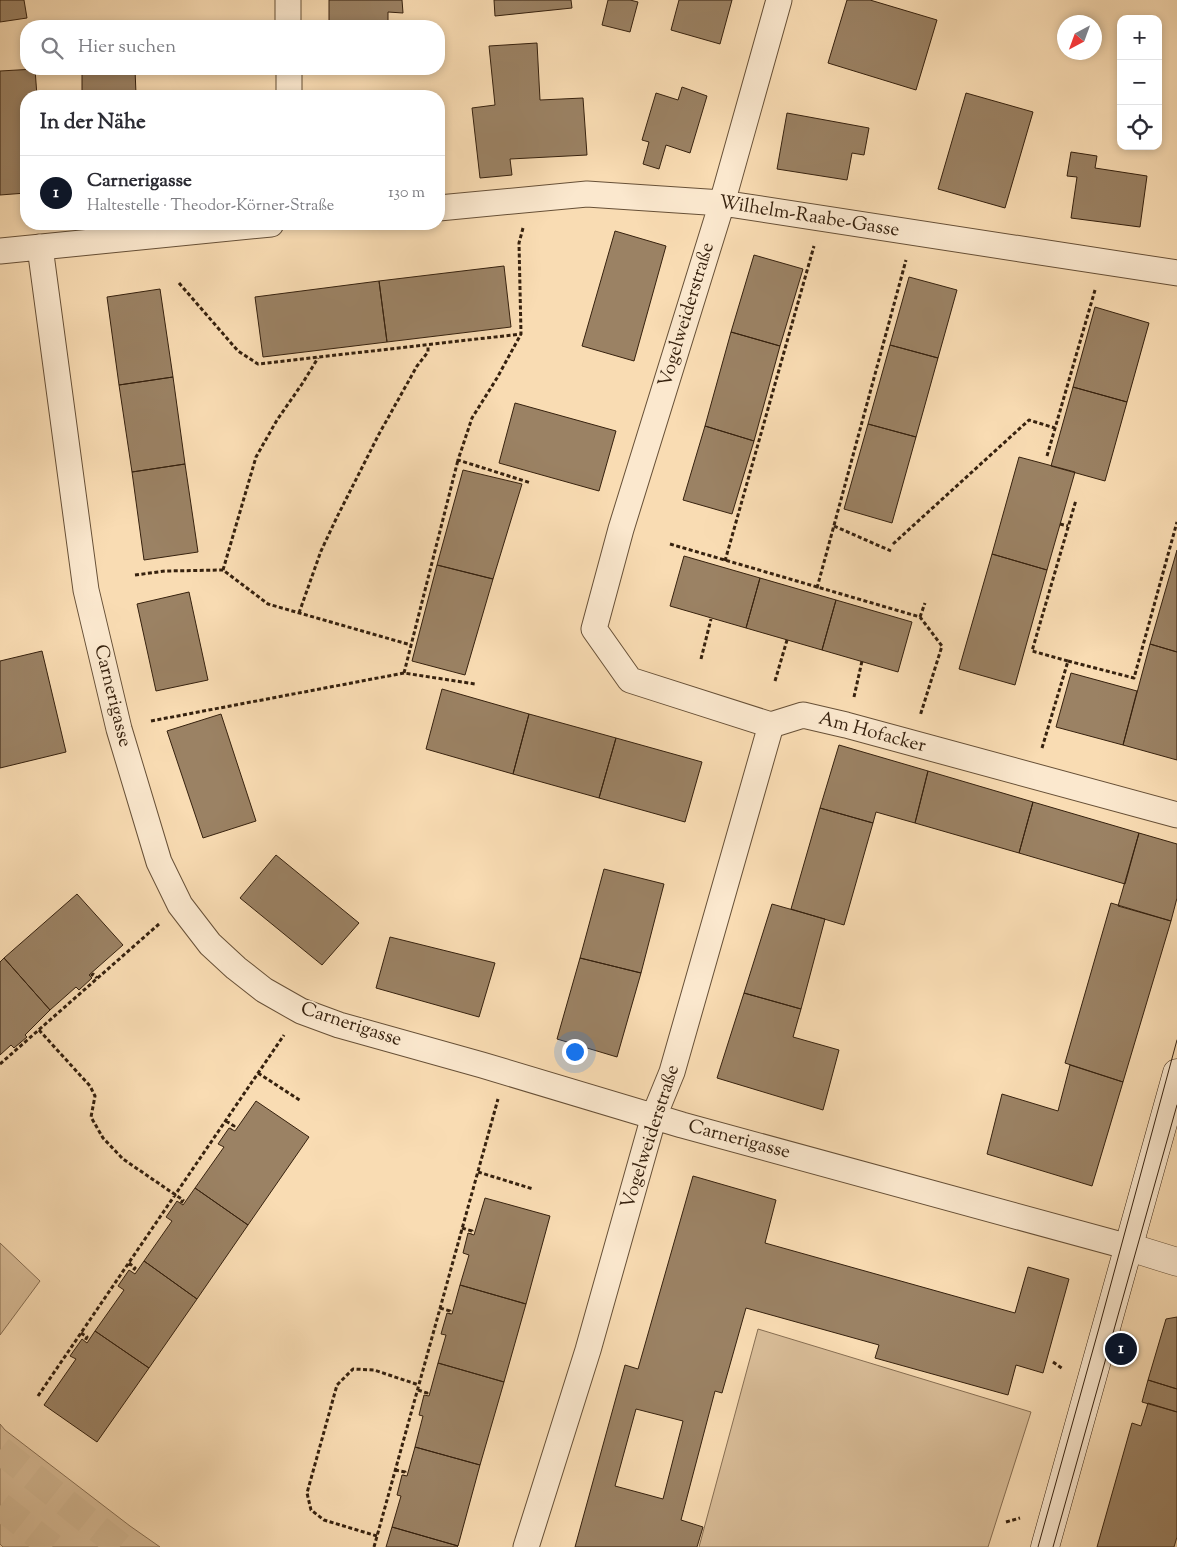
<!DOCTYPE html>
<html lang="de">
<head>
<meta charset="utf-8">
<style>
  :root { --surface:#fff; --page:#f7f7f7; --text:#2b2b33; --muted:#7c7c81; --line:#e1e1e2; --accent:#111827 }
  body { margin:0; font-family:"Sorts Mill Goudy",serif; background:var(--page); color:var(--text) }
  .controls { position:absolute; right:15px; top:15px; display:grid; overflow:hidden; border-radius:10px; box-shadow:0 2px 8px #0003 }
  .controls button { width:45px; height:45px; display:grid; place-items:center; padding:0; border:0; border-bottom:1px solid var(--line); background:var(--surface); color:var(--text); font:25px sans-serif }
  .compass { position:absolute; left:1057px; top:15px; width:45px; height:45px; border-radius:50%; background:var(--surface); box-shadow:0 2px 8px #0003; rotate:221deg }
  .you { position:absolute; left:574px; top:1051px; width:18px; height:18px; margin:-12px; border:4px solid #fff; border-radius:50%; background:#1a73e8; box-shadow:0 0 0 8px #1a73e833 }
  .badge { display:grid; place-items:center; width:32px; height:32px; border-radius:50%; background:var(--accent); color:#fff; font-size:16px; font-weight:700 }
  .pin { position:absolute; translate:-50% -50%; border:2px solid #fff; box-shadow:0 1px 5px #0006 }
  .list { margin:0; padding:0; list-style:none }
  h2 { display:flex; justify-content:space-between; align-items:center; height:65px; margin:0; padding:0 20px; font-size:21px }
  h2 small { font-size:16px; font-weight:400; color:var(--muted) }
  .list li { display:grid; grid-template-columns:32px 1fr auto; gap:15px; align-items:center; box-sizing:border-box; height:75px; padding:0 20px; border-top:1px solid var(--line) }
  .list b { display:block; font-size:19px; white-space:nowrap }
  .list p { margin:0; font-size:16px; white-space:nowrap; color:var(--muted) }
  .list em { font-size:16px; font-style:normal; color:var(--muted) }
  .icon { flex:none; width:28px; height:28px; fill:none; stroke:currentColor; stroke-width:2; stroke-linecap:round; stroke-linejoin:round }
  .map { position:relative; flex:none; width:1177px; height:1547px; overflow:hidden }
  .search { position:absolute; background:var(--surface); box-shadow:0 2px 8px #0003; left:20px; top:20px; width:425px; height:55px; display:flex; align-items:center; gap:12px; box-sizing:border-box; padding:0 18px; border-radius:20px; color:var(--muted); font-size:19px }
  .panel { position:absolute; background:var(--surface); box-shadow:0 2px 8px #0003; left:20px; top:90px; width:425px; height:140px; border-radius:20px }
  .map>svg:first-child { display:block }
  .green { fill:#d8bc97; stroke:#876e52 }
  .building { fill:#9b8264; stroke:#36210e; fill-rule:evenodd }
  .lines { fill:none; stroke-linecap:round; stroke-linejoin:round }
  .primary-tunnel { stroke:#d2b792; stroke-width:28; stroke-dasharray:28 14; stroke-linecap:butt }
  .minor-casing { stroke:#675037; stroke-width:27 }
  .tertiary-casing { stroke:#675037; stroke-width:29 }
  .secondary-casing { stroke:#36210e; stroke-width:29 }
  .path { stroke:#36210e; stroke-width:3; stroke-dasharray:4 2.5; stroke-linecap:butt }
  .minor { stroke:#fbe8ce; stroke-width:25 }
  .tertiary { stroke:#fbe8ce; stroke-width:28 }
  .secondary { stroke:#fbe8ce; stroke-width:28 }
  .tram { stroke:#36210e; stroke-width:1 }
  .labels { text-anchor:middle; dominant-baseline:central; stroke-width:4; stroke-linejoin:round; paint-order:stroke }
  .street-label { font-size:19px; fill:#36210e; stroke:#fbe8ce }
</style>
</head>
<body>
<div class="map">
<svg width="1177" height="1547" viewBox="0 0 1177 1547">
  <rect width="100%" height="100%" fill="#f9dcb3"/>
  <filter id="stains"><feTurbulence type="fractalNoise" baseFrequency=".004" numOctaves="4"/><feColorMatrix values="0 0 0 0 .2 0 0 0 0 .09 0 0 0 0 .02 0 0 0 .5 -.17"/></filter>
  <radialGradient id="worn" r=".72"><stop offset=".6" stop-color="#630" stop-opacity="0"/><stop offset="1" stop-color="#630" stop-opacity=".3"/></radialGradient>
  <path class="green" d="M0 1243 40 1281 0 1335Z
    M758 1329 1031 1412 988 1547H699Z
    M0 1424 5 1430 130 1526 160 1547H3L0 1544Z"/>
  <path class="building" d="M0 0H24L27 18 0 22Z
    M329 0H402L403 13 388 12V26H329Z
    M494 0H571L572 8 495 16Z
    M608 0H630L638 2 630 32 602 25Z
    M679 0H732L720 44 671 30Z
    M847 0H870L937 20 916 90 828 63Z
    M537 43 540 100 583 98 587 155 510 159 512 175 480 178 472 108 495 105 489 46Z
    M35 69 37 96H26V193L0 195V71Z
    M82 69H135L136 94 82 95Z
    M682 87 707 96 690 153 666 145 659 169 643 164 649 142 642 140 656 93 678 100Z
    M966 93 1033 112 1005 208 938 189Z
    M787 113 869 128 864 155 852 153 847 180 777 169Z
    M1071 152 1097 156 1095 168 1147 176 1140 227 1071 218 1077 177 1067 176Z
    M615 231 666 246 634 361 582 346Z
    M754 255 803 269 780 346 731 332Z
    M504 266 511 327 387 342 379 281Z
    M909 277 957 290 938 358 890 345Z
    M379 281 387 342 263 357 255 297Z
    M160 289 173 377 119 385 107 297Z
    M1095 307 1149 323 1127 402 1073 387Z
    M731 332 780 346 754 441 705 426Z
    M890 345 938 358 916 437 868 424Z
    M173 377 185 464 132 472 119 385Z
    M1073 387 1127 402 1105 481 1051 466Z
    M515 403 616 431 599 491 499 463Z
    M868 424 916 437 892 523 844 509Z
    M705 426 754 441 732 514 683 500Z
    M1019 457 1075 472 1047 570 992 554Z
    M185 464 198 552 144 560 132 472Z
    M463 470 522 484 493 579 437 565Z
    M1177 550V652L1150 644Z
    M992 554 1047 570 1015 685 959 669Z
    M684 556 760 578 746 628 670 606Z
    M437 565 493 579 465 675 412 661Z
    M760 578 836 600 822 650 746 628Z
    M189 592 208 680 156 691 137 604Z
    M836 600 912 622 898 672 822 650Z
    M1150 644 1177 652V760L1123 745Z
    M42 651 66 752 0 768V661Z
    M1071 673 1137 691 1123 745 1056 727Z
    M442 689 529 714 513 774 426 749Z
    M221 714 256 821 203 838 167 731Z
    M529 714 616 738 599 798 513 774Z
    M616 738 702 762 685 822 599 798Z
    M839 745 928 771 915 823 876 812 873 823 820 808Z
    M928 771 1033 802 1019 853 915 823Z
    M1033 802 1139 833 1125 884 1019 853Z
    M820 808 873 823 844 925 791 909Z
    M1139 833 1177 844V898L1171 921 1118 906Z
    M276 855 359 923 322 965 240 898Z
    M604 869 664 884 641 973 580 958Z
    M77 894 123 945 89 975 92 978 79 990 76 987 50 1010 4 958Z
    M1111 903 1171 921 1123 1082 1065 1063Z
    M772 904 825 919 801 1009 744 993Z
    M390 937 495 963 479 1017 376 988Z
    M4 958 50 1010 25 1035 27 1037 14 1048 11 1045 0 1055V962Z
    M580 958 641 973 617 1057 557 1039Z
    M744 993 801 1009 793 1037 839 1050 823 1110 717 1078Z
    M1070 1065 1123 1082 1092 1186 987 1154 1002 1094 1058 1111Z
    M256 1101 309 1137 248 1225 195 1188 224 1147 218 1144 229 1128 235 1131Z
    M693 1176 776 1200 765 1243 1015 1313 1028 1267 1069 1279 1043 1373 1016 1365 1008 1395 875 1358 879 1345 746 1308 722 1393 715 1391 681 1520 703 1527 697 1547H575L625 1365 638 1369ZM636 1409 683 1421 663 1499 615 1486Z
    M195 1188 248 1225 197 1299 144 1261 172 1221 166 1217 177 1201 183 1205Z
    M485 1198 550 1216 526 1304 460 1285 469 1255 463 1253 468 1233 474 1235Z
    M144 1261 197 1299 149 1368 95 1331 124 1290 118 1286 129 1270 135 1274Z
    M460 1285 526 1304 504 1382 438 1363 446 1335 441 1334 447 1313 452 1314Z
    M1177 1317V1389L1148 1380 1166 1319Z
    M95 1331 149 1368 97 1442 44 1405 76 1359 70 1356 82 1339 87 1343Z
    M438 1363 504 1382 480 1465 415 1447 423 1416 419 1415 424 1395 429 1396Z
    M1148 1380 1177 1389V1412L1142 1402Z
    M1148 1403 1177 1412V1537L1174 1547H1097L1132 1423 1141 1426Z
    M415 1447 480 1465 458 1546 392 1527 401 1496 397 1495 402 1475 407 1476Z
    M392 1527 458 1546 457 1547H386Z"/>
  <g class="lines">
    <path class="primary-tunnel" d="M0 1450 121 1547
      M0 1506 52 1547"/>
    <g class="minor-casing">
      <path id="minor" d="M288 0V26
        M779 0 722 203 621 529 594 629 630 680 771 725 803 715 846 725 1177 815
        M289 69V96
        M439 208 587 194 722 203 1177 273
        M40 247 86 590 119 729 159 862 180 905 210 944 236 968 264 990 301 1011 339 1025 482 1065 682 1125 1129 1247
        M0 251 271 224
        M526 1547 588 1350 654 1116 672 1072 771 725"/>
    </g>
    <g class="tertiary-casing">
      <path id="tertiary" d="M1129 1247 1177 1262"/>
    </g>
    <g class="secondary-casing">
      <path id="secondary" d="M1045 1547 1177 1073"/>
    </g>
    <path class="path" d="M523 228 519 243 521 334 497 378 472 418 458 460 531 483
      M179 283 238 351 258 364 521 334
      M1047 456 1095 290
      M1060 524 1068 526
      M834 526 891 551
      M670 544 920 617 942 646 920 716
      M893 544 1029 420 1055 428
      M725 561 814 246
      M223 570 256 457 277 420 302 384 318 358
      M135 575 165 571 223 570 268 604 411 645
      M817 588 906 260
      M299 613 321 551 337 517 379 434 417 366 428 352V345
      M920 617 925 603
      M701 659 711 619
      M1068 661 1134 678 1177 522
      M404 673 458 460
      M775 681 787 640
      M854 697 862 661
      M151 721 404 673 475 684
      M1042 748 1068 661 1032 651 1076 500
      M91 976 93 974 97 978
      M39 1030 90 1086 95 1096 91 1117 103 1138 123 1159 183 1200 181 1203
      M0 1064 159 924
      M258 1073 301 1101
      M226 1121 234 1126 231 1129
      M478 1172 533 1189
      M462 1228 472 1231 471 1234
      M129 1263 135 1268 132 1272
      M440 1308 450 1311 449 1314
      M81 1333 87 1337 85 1341
      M1053 1362 1063 1369
      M418 1390 427 1393 426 1395
      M38 1396 284 1035
      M395 1470 405 1472 404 1475
      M1006 1522 1020 1518
      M377 1536 324 1520 311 1510 307 1493 337 1385 353 1369 374 1370 419 1385
      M374 1547 498 1099"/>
    <use href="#minor" class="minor"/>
    <use href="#tertiary" class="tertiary"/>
    <use href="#secondary" class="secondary"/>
    <path class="tram" d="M1038 1547 1099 1328 1177 1040
      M1053 1547 1177 1105"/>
  </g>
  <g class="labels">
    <g class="street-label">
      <text transform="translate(809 217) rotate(9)">Wilhelm-Raabe-Gasse</text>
      <text transform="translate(687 315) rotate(-73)">Vogelweiderstraße</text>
      <text transform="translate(112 696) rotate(76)">Carnerigasse</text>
      <text transform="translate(872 733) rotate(15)">Am Hofacker</text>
      <text transform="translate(351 1025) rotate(18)">Carnerigasse</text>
      <text transform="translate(651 1137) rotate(-72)">Vogelweiderstraße</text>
      <text transform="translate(739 1140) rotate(15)">Carnerigasse</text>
    </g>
  </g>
  <rect width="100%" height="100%" filter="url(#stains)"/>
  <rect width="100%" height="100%" fill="url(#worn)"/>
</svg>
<div class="controls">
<button>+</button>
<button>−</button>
<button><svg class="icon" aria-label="locate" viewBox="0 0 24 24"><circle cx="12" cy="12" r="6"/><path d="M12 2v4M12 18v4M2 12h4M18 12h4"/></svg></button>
</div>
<svg class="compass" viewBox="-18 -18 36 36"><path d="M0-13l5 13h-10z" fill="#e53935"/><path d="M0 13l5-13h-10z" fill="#7c7c81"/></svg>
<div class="you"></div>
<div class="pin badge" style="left:1121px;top:1349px">1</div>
<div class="search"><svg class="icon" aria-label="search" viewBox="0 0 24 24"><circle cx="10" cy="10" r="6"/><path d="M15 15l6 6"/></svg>Hier suchen</div>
<section class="panel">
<h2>In der Nähe<small></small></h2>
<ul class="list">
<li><span class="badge">1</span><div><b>Carnerigasse</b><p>Haltestelle · Theodor-Körner-Straße</p></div><em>130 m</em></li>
</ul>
</section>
</div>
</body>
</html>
